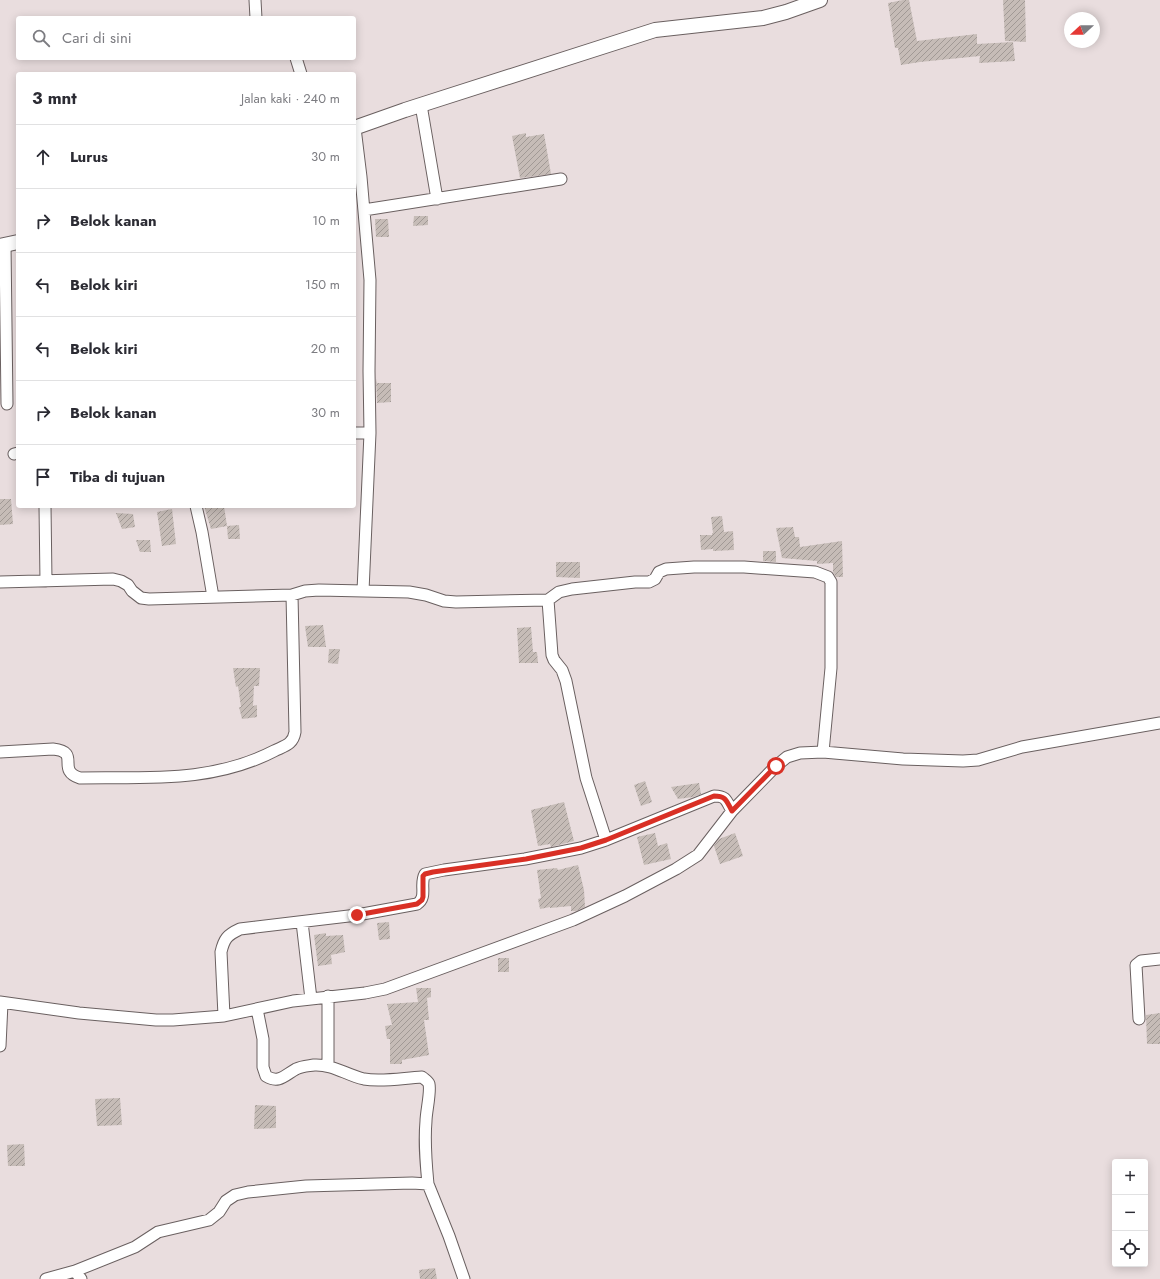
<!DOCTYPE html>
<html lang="id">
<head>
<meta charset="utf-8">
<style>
  :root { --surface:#fff; --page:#f7f7f7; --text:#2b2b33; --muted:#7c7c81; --line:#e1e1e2 }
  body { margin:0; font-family:Jost,sans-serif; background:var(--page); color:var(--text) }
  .controls { position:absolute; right:12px; bottom:12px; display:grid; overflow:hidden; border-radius:4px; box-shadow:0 2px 10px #0003 }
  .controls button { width:36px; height:36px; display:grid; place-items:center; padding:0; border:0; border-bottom:1px solid var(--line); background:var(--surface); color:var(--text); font:20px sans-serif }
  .compass { position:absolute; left:1064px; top:12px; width:36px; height:36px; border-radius:50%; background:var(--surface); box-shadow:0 2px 10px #0003; rotate:249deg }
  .stop { position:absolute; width:12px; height:12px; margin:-9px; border:3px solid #d93025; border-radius:50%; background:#fff }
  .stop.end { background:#d93025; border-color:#fff; box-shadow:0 1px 4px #0008 }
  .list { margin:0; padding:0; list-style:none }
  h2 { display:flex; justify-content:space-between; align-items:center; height:52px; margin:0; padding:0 16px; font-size:17px }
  h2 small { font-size:13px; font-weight:400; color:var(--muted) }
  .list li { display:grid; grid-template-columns:26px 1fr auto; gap:12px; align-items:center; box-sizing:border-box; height:64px; padding:0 16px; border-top:1px solid var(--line) }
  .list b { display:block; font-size:15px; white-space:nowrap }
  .list em { font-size:13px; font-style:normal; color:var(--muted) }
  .icon { flex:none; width:22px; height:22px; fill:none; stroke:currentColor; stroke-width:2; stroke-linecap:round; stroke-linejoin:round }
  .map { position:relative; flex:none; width:1160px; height:1279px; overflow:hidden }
  .search { position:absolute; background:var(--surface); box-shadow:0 2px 10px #0003; left:16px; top:16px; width:340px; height:44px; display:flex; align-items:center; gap:10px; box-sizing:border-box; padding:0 14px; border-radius:4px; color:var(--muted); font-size:15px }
  .panel { position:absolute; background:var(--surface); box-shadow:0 2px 10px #0003; left:16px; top:72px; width:340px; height:436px; border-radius:4px }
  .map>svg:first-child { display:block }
  .building { fill:url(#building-hatch) }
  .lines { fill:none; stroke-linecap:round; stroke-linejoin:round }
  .minor-casing { stroke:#6a6060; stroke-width:13 }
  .tertiary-casing { stroke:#6a6060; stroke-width:16 }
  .minor { stroke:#fff; stroke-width:11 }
  .tertiary { stroke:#fff; stroke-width:14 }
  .route { stroke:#d93025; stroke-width:5 }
</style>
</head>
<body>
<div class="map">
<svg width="1160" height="1279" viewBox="0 0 1160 1279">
  <defs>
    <pattern id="building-hatch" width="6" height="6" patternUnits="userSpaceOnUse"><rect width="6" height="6" fill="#c6bcb7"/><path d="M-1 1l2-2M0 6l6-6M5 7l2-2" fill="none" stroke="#a19995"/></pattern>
  </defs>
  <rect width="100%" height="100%" fill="#e9ddde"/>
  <path class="building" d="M903 0H909L917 41 977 34V44L1013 42 1015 61 979 63 980 56 920 62 901 65 898 48H895L888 3Z
    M1003 0H1025L1026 42 1005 41Z
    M526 133V137L544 134 551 174 520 178 512 136Z
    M414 216H428V225L413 226Z
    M375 219H388L389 237H376Z
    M376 379 377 383H391V402L377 403Z
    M0 499H11L13 524 0 525Z
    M204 506H224L227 526 211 529Z
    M172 509 176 544 162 546 157 512Z
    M116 513 133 514 135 527 122 529Z
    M722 516 724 532 733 531 734 550 713 551V549L701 550 700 535H712V533H713L711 517Z
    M239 525 240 539H228L227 526Z
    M793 527 795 537H799L800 547 842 541 843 577H836L833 572V563L817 564V561L782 558 776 528Z
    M136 540H150L151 552H140Z
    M763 551H776V562L763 561Z
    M556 562H580V578L556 577Z
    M323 625 326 647H308L305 626Z
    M531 627 533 652H537L538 663H519L517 628Z
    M329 649H340L338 664 328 663Z
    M233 668H260L259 686H254L253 706 257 705V717L242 719 239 707H241L238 686 236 687Z
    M645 781 652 802 641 806 634 785Z
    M699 783 701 794 693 797 678 799 671 787Z
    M564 802 574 841 551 847 550 844 538 846 531 810Z
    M655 833 658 846 667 843 671 859 644 865 637 837Z
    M735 833 743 856 720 864 714 846 719 839Z
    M578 865 584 890 585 907 576 911H571V906L550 908V907L540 909 538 899 541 898 537 870 557 868 558 870Z
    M389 922 390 939 379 940 377 923Z
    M326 933V936L343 935 345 952 331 955 332 964 318 966 314 935Z
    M498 958H509V972H498Z
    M416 988H431V997L427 998 429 1020H424L429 1055 402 1060V1064H390V1039H387L385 1026 392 1025 387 1004 418 1002Z
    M1160 1013V1044H1147L1146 1015Z
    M120 1098 122 1125 97 1126 95 1099Z
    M255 1105 276 1106V1128L254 1129Z
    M24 1144 25 1166H8L7 1145Z
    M435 1268 437 1279H420L419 1270Z"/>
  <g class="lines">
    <g class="minor-casing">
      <path id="minor" d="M255 0 256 18
        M296 58 301 74
        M421 105 437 199
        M355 128 361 177 370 280 369 371 370 433 363 591
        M364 210 561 179
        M5 245 7 404
        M354 433H370
        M14 454 18 453
        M45 506 46 581
        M196 506 202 532 213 597
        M0 582 113 579 121 581 128 585 132 591 141 598 149 599 292 595 305 591 319 590 409 592 426 595 444 601 456 602 548 600 552 655 554 660 562 670 566 681 586 778 606 840
        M548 600 559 592 572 589 635 582H649L655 579 659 572 666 569 694 567H744L815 572 828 577 831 582V668L823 752
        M0 752 53 749C82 752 55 770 80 778 148 777 212 783 274 751 284 746 293 745 295 732L292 595
        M302 922 311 999
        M0 1002 79 1013 156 1020H173L224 1016 293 1001 365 993 385 989 573 920 625 896 676 869 698 855 732 811 776 766 787 757 800 753 823 752 903 759 963 761 978 760 1022 747 1160 723
        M257 1009 263 1039V1067L266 1076C279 1084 285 1075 296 1069 302 1066 308 1066 314 1065 333 1064 346 1075 364 1079 382 1082 403 1078 422 1077 424 1079 428 1081 429 1084 431 1092 426 1112 426 1121 424 1143 426 1163 428 1184
        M224 1016 221 952C224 939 227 935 240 929L357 915 417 904C428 897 419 884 425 874L444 870 525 859 581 848 606 840 714 796C726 796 726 800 732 811
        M1139 1019 1136 965 1141 961 1160 959
        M0 1046 2 1003
        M328 1066V996
        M75 1271 135 1247 158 1232 209 1220 219 1212 226 1201 235 1195 248 1192 306 1186 412 1183 428 1184 449 1236 464 1279
        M46 1279 75 1271 81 1279"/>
    </g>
    <g class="tertiary-casing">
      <path id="tertiary" d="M354 128 405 110 655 30 763 18 786 12 820 0
        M0 246 18 242"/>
    </g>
    <use href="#minor" class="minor"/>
    <use href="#tertiary" class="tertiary"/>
  </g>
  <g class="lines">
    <path class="route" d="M357 915 417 904 422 900 423 897V876L425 874 433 872 526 859 581 848 606 840 714 796C726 796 726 800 732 811L776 766"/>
  </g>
</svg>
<div class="controls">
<button>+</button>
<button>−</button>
<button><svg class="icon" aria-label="locate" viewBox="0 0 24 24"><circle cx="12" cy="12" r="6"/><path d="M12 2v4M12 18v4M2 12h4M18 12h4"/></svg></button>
</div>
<svg class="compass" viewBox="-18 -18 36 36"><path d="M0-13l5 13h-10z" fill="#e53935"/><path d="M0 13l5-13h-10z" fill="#7c7c81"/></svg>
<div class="stop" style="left:776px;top:766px"></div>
<div class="stop end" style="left:357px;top:915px"></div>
<div class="search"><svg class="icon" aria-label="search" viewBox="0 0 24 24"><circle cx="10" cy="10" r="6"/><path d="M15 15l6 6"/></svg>Cari di sini</div>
<section class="panel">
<h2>3 mnt<small>Jalan kaki · 240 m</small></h2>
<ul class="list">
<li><svg class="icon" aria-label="ahead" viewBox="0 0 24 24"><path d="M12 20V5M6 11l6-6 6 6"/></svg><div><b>Lurus</b></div><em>30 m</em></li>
<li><svg class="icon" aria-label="right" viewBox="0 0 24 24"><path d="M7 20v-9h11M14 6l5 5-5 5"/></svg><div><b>Belok kanan</b></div><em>10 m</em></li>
<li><svg class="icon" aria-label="left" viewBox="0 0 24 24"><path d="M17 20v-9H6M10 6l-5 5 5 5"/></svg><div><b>Belok kiri</b></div><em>150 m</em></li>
<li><svg class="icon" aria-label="left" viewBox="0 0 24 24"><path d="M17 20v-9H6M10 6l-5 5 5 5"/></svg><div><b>Belok kiri</b></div><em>20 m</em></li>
<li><svg class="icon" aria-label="right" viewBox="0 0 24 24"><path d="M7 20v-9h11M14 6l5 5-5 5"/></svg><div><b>Belok kanan</b></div><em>30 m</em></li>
<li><svg class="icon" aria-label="arrive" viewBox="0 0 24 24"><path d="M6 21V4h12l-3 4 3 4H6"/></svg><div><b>Tiba di tujuan</b></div></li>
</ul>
</section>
</div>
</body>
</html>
